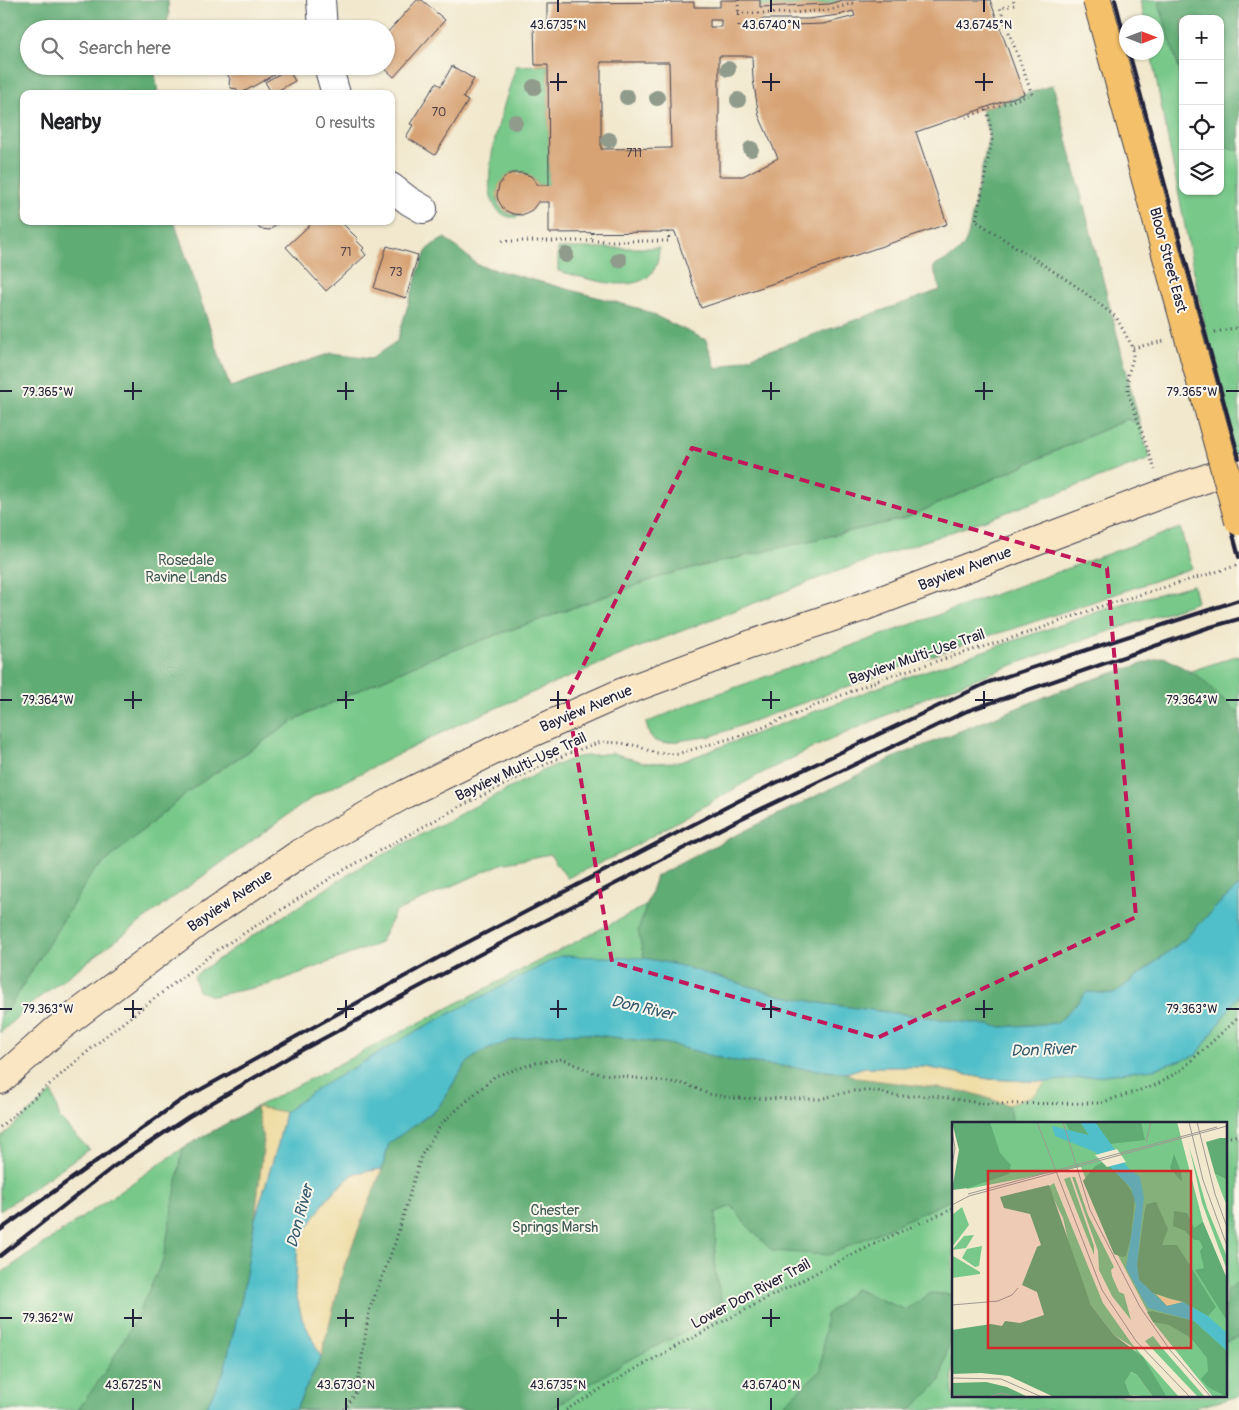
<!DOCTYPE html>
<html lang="en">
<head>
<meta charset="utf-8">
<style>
  :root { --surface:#fff; --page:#f6f6f6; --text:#202124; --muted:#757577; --line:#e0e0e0 }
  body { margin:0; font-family:Pangolin,sans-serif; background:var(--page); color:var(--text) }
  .controls { position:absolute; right:15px; top:15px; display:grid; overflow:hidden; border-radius:10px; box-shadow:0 1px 4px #0004 }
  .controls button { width:45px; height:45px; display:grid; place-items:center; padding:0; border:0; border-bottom:1px solid var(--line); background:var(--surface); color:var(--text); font:25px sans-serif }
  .compass { position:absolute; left:1119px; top:15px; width:45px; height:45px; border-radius:50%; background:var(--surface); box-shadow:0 1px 4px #0004; rotate:90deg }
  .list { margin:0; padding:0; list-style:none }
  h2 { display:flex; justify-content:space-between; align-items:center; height:65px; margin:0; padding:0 20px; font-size:21px }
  h2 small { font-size:16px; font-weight:400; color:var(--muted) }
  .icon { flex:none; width:28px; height:28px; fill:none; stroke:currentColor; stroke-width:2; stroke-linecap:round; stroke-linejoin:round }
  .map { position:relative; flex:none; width:1239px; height:1410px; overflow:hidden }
  .search { position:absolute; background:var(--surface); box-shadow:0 1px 4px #0004; left:20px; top:20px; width:375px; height:55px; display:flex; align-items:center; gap:12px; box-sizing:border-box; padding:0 18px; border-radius:28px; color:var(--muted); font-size:19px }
  .panel { position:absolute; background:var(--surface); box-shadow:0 1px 4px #0004; left:20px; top:90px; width:375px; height:135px; border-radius:10px }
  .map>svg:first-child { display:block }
  .green { fill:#77c889; stroke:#4c7562; fill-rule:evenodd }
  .forest { fill:#61ac75; stroke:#426758 }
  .sand { fill:#eeda9e; stroke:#887e6c }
  .water { fill:#51bfc9; stroke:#3a7082 }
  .building { fill:#d7a374; fill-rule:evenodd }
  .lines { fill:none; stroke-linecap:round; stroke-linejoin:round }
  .street-casing { stroke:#414051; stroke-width:30 }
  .secondary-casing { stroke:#414051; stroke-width:30 }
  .path { stroke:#414051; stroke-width:3; stroke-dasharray:1 4; stroke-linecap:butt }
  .street { stroke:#fff; stroke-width:28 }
  .secondary { stroke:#fbe6c3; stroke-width:28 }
  .rail { stroke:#22223b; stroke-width:4 }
  .primary-bridge-casing { stroke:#414051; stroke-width:30; stroke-linecap:butt }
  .primary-bridge { stroke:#f4c16a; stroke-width:28 }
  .tree { fill:#909b8c }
  .marked { fill:none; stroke:#c2185b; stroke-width:4; stroke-dasharray:10 6; stroke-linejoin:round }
  .ticks { fill:none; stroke:#22223b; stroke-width:2 }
  .labels { text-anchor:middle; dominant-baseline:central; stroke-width:4; stroke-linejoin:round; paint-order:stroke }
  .number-label { font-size:12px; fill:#4f4249 }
  .street-label { font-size:15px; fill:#22223b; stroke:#fbf7ec }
  .park-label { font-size:15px; fill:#405c56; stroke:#fbf7ec }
  .water-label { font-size:16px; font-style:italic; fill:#32596d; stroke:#fbf7ec }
  .inset-road { fill:none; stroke:#9e9993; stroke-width:1 }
  .view { fill:#d62828; fill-opacity:0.15; stroke:#d62828; stroke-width:2.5 }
  .inset-edge { fill:none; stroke:#22223b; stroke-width:2.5 }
  .ticks-label { font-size:12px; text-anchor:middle; fill:#22223b; stroke:#fbf7ec; stroke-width:4; stroke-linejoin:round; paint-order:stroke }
</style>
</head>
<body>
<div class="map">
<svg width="1239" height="1410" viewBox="0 0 1239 1410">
  <rect width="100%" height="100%" fill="#fbf7ec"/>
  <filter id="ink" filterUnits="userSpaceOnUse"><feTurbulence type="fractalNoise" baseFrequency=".02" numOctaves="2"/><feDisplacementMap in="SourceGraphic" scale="10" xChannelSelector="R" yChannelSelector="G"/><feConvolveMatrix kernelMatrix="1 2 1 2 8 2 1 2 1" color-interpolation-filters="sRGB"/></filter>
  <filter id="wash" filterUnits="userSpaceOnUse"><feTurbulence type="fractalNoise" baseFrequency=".0096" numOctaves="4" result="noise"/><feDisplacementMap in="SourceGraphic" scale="20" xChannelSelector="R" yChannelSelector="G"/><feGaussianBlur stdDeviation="1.12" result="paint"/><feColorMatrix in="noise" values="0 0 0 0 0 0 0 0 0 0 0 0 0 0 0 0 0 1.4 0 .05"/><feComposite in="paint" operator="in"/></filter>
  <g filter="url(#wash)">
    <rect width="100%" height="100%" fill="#f1e8cd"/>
    <path class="green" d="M760 0H842L829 4 760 7Z
      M1140 0H1239V502L1151 53 1156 52V22H1145ZM1183 19H1220V191H1183Z
      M548 65 549 185H538C509 141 472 218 522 215 514 219 508 218 501 213 471 192 508 95 516 66Z
      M558 248H659C659 305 591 279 558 271Z
      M1127 419 1140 424 1150 459 991 518 827 575 635 649 461 723 313 797 174 897 32 1003 0 1033V1017L9 1008 92 873 194 787 300 717 426 660 668 574 906 518Z
      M1180 528 1192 568 1013 629 981 638 712 736 664 743 655 741 649 734 646 723 692 703Z
      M1193 585 1197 602 1059 648 929 696 819 745 760 774 626 851 567 878 550 854 501 864 395 912 380 943 271 984 213 996 198 991 194 976 243 942 363 865 544 770 577 757 613 753 646 763 680 762 890 683 1121 604Z
      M1239 655V1396L1185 1410H0V1274L183 1148 256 1107 744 855 1056 716ZM953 1124H1225V1396H953Z
      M52 1092 60 1119 89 1149 0 1211V1138Z"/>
    <path class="forest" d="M0 0H168L169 16 164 29H29V66H154L158 94H24V221H174L230 387 332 353 372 358 397 341 419 269 426 252 432 245 445 238 478 265 641 309 706 340 716 369 940 290 933 267C950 257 962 255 968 235L989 135 981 109 1053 85 1140 424 1127 419 906 518 668 574 426 660 300 717 194 787 92 873 9 1008 0 1017Z
      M1158 0H1239V151L1220 144V19H1183V82Z
      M1164 657 1198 676 1239 714V886L1218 905 1185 939 1114 994 1087 992 1058 1023 1002 1027 825 1004 779 995 678 965 644 958 638 931 656 876 710 848 895 757 1072 686Z
      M580 1033 670 1044 727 1060 846 1073 859 1078 969 1092 1009 1105 1012 1124H953V1199L829 1255 772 1251 744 1222 732 1206 716 1212 715 1271 724 1312 625 1362 550 1410H295L321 1357 344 1266 382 1169 389 1143 437 1109 465 1065 479 1053 509 1041 539 1035Z
      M256 1107 264 1141 255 1219 242 1298 224 1371 205 1410H78L107 1369 134 1322 163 1260 183 1148Z
      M1239 1281V1337L1225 1341V1292Z
      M855 1289 906 1310 931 1293 953 1295V1325L940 1381 911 1410H777L821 1370 826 1315Z"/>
    <path class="sand" d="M865 1067H925L989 1079 1046 1082 1034 1095 1009 1105 969 1092 858 1078 846 1073Z
      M256 1107 285 1112 278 1144 255 1219 264 1141Z
      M382 1169 344 1266 321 1357 302 1318 295 1290 298 1242 327 1198 355 1173Z"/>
    <path class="water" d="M1239 886V995L1197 1055 1154 1069 1046 1082 989 1079 925 1067H865L846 1073 727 1060 670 1044 580 1033 539 1035 509 1041 479 1053 465 1065 437 1109 389 1143 382 1169 354 1173 327 1198 298 1242 295 1290 302 1318 321 1357 295 1410H205L224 1371 242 1298 255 1219 278 1144 285 1112 315 1090 418 1030 560 956 644 958 678 965 779 995 825 1004 1002 1027 1058 1023 1087 992 1114 994 1185 939 1218 905Z"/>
    <g id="blocks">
      <path class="building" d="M417 0H422L445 20 394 77 382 66H386V34Z
        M720 0H760V7L829 4 842 0H990L1024 94 916 132 947 224 701 308 675 232 549 233V202H538L532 210 522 215 513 214 504 210 498 200 497 195 499 185 506 176 512 173H522L531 176 538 185H549L548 65H535L534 25H547V3L694 2V7H720ZM853 11 855 16 823 24 761 26V19H808L839 15ZM710 20H721V27H710ZM719 56H752L753 79 759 116 778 158 743 176H719ZM601 62H669L671 148 601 149Z
        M223 66H289L240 94 237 89 231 88 229 83 230 79Z
        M452 66 474 79 463 98 468 101 435 155 406 137 413 125 410 124 436 83 441 86Z
        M288 69 295 81 272 94 265 82Z
        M253 221H280L270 230 260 229Z
        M314 221H340L358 239 356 240 364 248 362 250 366 255 326 291 286 247Z
        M387 246 418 255 406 298 374 288Z"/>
    </g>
  </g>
  <g filter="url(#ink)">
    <use href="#blocks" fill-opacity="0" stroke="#414051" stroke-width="1"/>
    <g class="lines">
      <g class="street-casing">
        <path id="street" d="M321 0 323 29
          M328 66 336 94
          M391 187 409 201 423 209"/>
      </g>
      <g class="secondary-casing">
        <path id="secondary" d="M0 1080 55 1031 200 921 299 854 405 794 509 743 623 692 749 645 863 607 1167 492 1239 467"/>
      </g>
      <path class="path" d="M738 0 739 26
        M738 13H792L829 10 854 3 853 0
        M987 110 990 122 992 140 976 221 1076 286 1116 317 1133 348V358L1128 375V392L1155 470
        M966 117 1032 94 1000 8 1015 5 1013 0
        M592 233V241
        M502 241H669L668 232
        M1215 332 1239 327
        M1133 348 1164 341
        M0 1127 107 1035 216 951 342 871 463 805 569 753 601 742 621 743 638 746 655 753 677 754 749 733 889 676 1031 632 1102 606 1239 565
        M1225 1138 1239 1135
        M344 1410 357 1391 369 1311 395 1243 421 1156 442 1123 495 1076 536 1063 562 1059 595 1073 685 1084 709 1094 732 1098 820 1099 852 1091H878L895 1096H934L986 1104 1100 1103 1156 1085 1181 1070 1239 1017
        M566 1410C624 1374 684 1342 745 1310 813 1274 882 1238 953 1209"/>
      <use href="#street" class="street"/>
      <use href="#secondary" class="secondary"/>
      <path class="rail" d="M1089 0 1239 557
        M1115 0 1126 42
        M1129 52 1239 458
        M0 1230 180 1101 447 953 744 798 989 682 1239 600
        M0 1256 113 1167 188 1117 291 1056 467 961 736 821 967 711 1207 628 1239 619"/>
      <g class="primary-bridge-casing">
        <path id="primary-bridge" d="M1097 0 1239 521"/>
      </g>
      <use href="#primary-bridge" class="primary-bridge"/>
    </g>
    <g class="tree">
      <circle cx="728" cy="69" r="8"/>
      <circle cx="534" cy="87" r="8"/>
      <circle cx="627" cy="97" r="8"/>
      <circle cx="657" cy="98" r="8"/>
      <circle cx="738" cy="100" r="8"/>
      <circle cx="515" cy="122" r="8"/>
      <circle cx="609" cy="140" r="8"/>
      <circle cx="751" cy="149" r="8"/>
      <circle cx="566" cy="255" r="8"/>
      <circle cx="619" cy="260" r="8"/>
    </g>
  </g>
  <path class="marked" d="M692 448 1107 568 1136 917 877 1038 612 962 567 698Z"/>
  <path class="ticks" d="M558 0V12M771 0V12M984 0V12M558 73V91M771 73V91M984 73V91M550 82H567M762 82H780M975 82H993M133 382V400M346 382V400M558 382V400M771 382V400M984 382V400M0 391H12M124 391H142M337 391H354M550 391H567M762 391H780M975 391H993M1226 391H1239M133 691V709M346 691V709M558 691V709M771 691V709M984 691V709M0 700H12M124 700H142M337 700H354M550 700H567M762 700H780M975 700H993M1226 700H1239M133 1000V1018M346 1000V1018M558 1000V1018M771 1000V1018M984 1000V1018M0 1009H12M124 1009H142M337 1009H354M550 1009H567M762 1009H780M975 1009H993M1226 1009H1239M133 1309V1327M346 1309V1327M558 1309V1327M771 1309V1327M0 1318H12M124 1318H142M337 1318H354M550 1318H567M762 1318H780M133 1398V1410M346 1398V1410M558 1398V1410M771 1398V1410"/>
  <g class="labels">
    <g class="number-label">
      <text x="439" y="112">70</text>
      <text x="634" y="153">711</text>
      <text x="346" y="252">71</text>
      <text x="396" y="272">73</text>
    </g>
    <g class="street-label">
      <text transform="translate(1168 260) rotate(75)">Bloor Street East</text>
      <text transform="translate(965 569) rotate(-21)">Bayview Avenue</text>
      <text transform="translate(917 657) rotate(-19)">Bayview Multi-Use Trail</text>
      <text transform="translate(586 709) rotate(-23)">Bayview Avenue</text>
      <text transform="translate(521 767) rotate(-25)">Bayview Multi-Use Trail</text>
      <text transform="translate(230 901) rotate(-34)">Bayview Avenue</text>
      <text transform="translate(751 1294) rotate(-28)">Lower Don River Trail</text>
    </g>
    <g class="park-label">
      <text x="186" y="560">Rosedale<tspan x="186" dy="17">Ravine Lands</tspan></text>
      <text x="555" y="1210">Chester<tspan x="555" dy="17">Springs Marsh</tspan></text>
    </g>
    <g class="water-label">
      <text transform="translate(643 1008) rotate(13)">Don River</text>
      <text transform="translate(1043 1050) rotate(-2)">Don River</text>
      <text transform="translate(300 1216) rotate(-75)">Don River</text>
    </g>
  </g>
  <g transform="translate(952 1122)">
    <rect width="275" height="275" fill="#f1e8cd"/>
    <path d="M2 0H225L251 100 275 157V275H261L201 200 159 120 129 45 15 67 12 60 8 18ZM237 24 255 86 275 135V148L250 81ZM263 52 275 58V84L269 69ZM118 55 142 124V133L112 57ZM120 55H123L136 93 162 145 159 148 160 154 167 170 172 172 179 198 160 174 147 148 146 129ZM102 61 151 181 180 222 227 275H215L181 225 162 213 139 183 119 131 111 96 96 65ZM10 85 17 103 0 125V93ZM22 113 14 126 0 128 12 114ZM30 124 27 144 23 145 10 136 15 127ZM1 134 28 150V152L0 156ZM201 214 211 227 253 275H246L193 219ZM178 250 185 253 201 275 178 273 173 260Z" fill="#77c889"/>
    <path d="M0 0H38L48 31 59 43 57 52 16 66 0 68 7 28ZM113 0H128L137 13 118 10ZM143 0H189L193 18 158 22ZM268 16H275V58L263 52 254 20ZM222 32 229 50 230 60 218 46ZM153 39 171 56 183 75 179 115 174 134 170 135 162 132 131 59 143 44ZM97 63 139 183 162 213 191 235 215 275H201L185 253 179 250 173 260 178 273 185 275H102L57 254 29 251 0 252V208L39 202 50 204 53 199 68 201 92 193 85 170 70 163 85 125 89 123 78 92 52 86 48 75ZM204 80 216 107 210 123H225L264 185 256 194 231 180 200 171 187 158 185 143 193 87 195 82ZM222 89 235 91 242 106 251 100 275 157V199L243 148 252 146 248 129 251 125 247 118H242L233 109 221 104ZM200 189 242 199 275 229V275L256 265 249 257 256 249 255 236 239 216 217 203 201 200 195 190ZM34 260 55 265 76 275H0V261Z" fill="#61ac75"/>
    <path d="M204 172 218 177 231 180 215 184Z" fill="#eeda9e"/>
    <path d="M128 0H143L177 47 188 55 192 76 185 143 187 158 215 184 231 180 256 194 275 211V229L242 199 196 186 193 181 174 146 184 83 179 66 143 30 103 14 100 4 137 13Z" fill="#51bfc9"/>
    <path d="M165 27 174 40 155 45 143 33Z" fill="#f1e8cd"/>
    <path class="inset-road" d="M85 0 150 168 184 219 238 275M111 0 138 88 188 185 218 228 259 275M237 0 251 58 275 124M245 0 263 72 275 105M0 9 3 26 0 44M194 20 199 0M16 72 265 5M0 83 17 74 275 4M0 183 46 179 60 173 66 166M0 256 49 257 90 275M0 273 24 275M36 275 49 271 63 275"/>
    <path class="view" d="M36 49H239V226H36Z"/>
    <rect width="275" height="275" class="inset-edge"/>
  </g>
  <g class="ticks-label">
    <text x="558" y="29">43.6735°N</text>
    <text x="771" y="29">43.6740°N</text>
    <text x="984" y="29">43.6745°N</text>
    <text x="1192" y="396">79.365°W</text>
    <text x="48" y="396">79.365°W</text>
    <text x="1192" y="704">79.364°W</text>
    <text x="48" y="704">79.364°W</text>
    <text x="1192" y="1013">79.363°W</text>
    <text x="48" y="1013">79.363°W</text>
    <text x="48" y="1322">79.362°W</text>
    <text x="133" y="1389">43.6725°N</text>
    <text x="346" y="1389">43.6730°N</text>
    <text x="558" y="1389">43.6735°N</text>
    <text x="771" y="1389">43.6740°N</text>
  </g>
</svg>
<div class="controls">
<button>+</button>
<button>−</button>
<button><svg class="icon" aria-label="locate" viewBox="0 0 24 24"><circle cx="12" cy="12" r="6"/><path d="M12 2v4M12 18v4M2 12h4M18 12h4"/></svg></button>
<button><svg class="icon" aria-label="layers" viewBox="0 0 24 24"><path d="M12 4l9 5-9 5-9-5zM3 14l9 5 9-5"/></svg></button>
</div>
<svg class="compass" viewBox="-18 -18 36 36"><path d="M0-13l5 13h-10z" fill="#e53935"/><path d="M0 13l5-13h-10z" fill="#757577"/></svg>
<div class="search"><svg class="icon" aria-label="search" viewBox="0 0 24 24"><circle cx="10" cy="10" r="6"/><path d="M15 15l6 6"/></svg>Search here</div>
<section class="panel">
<h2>Nearby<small>0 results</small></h2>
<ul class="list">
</ul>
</section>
</div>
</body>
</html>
